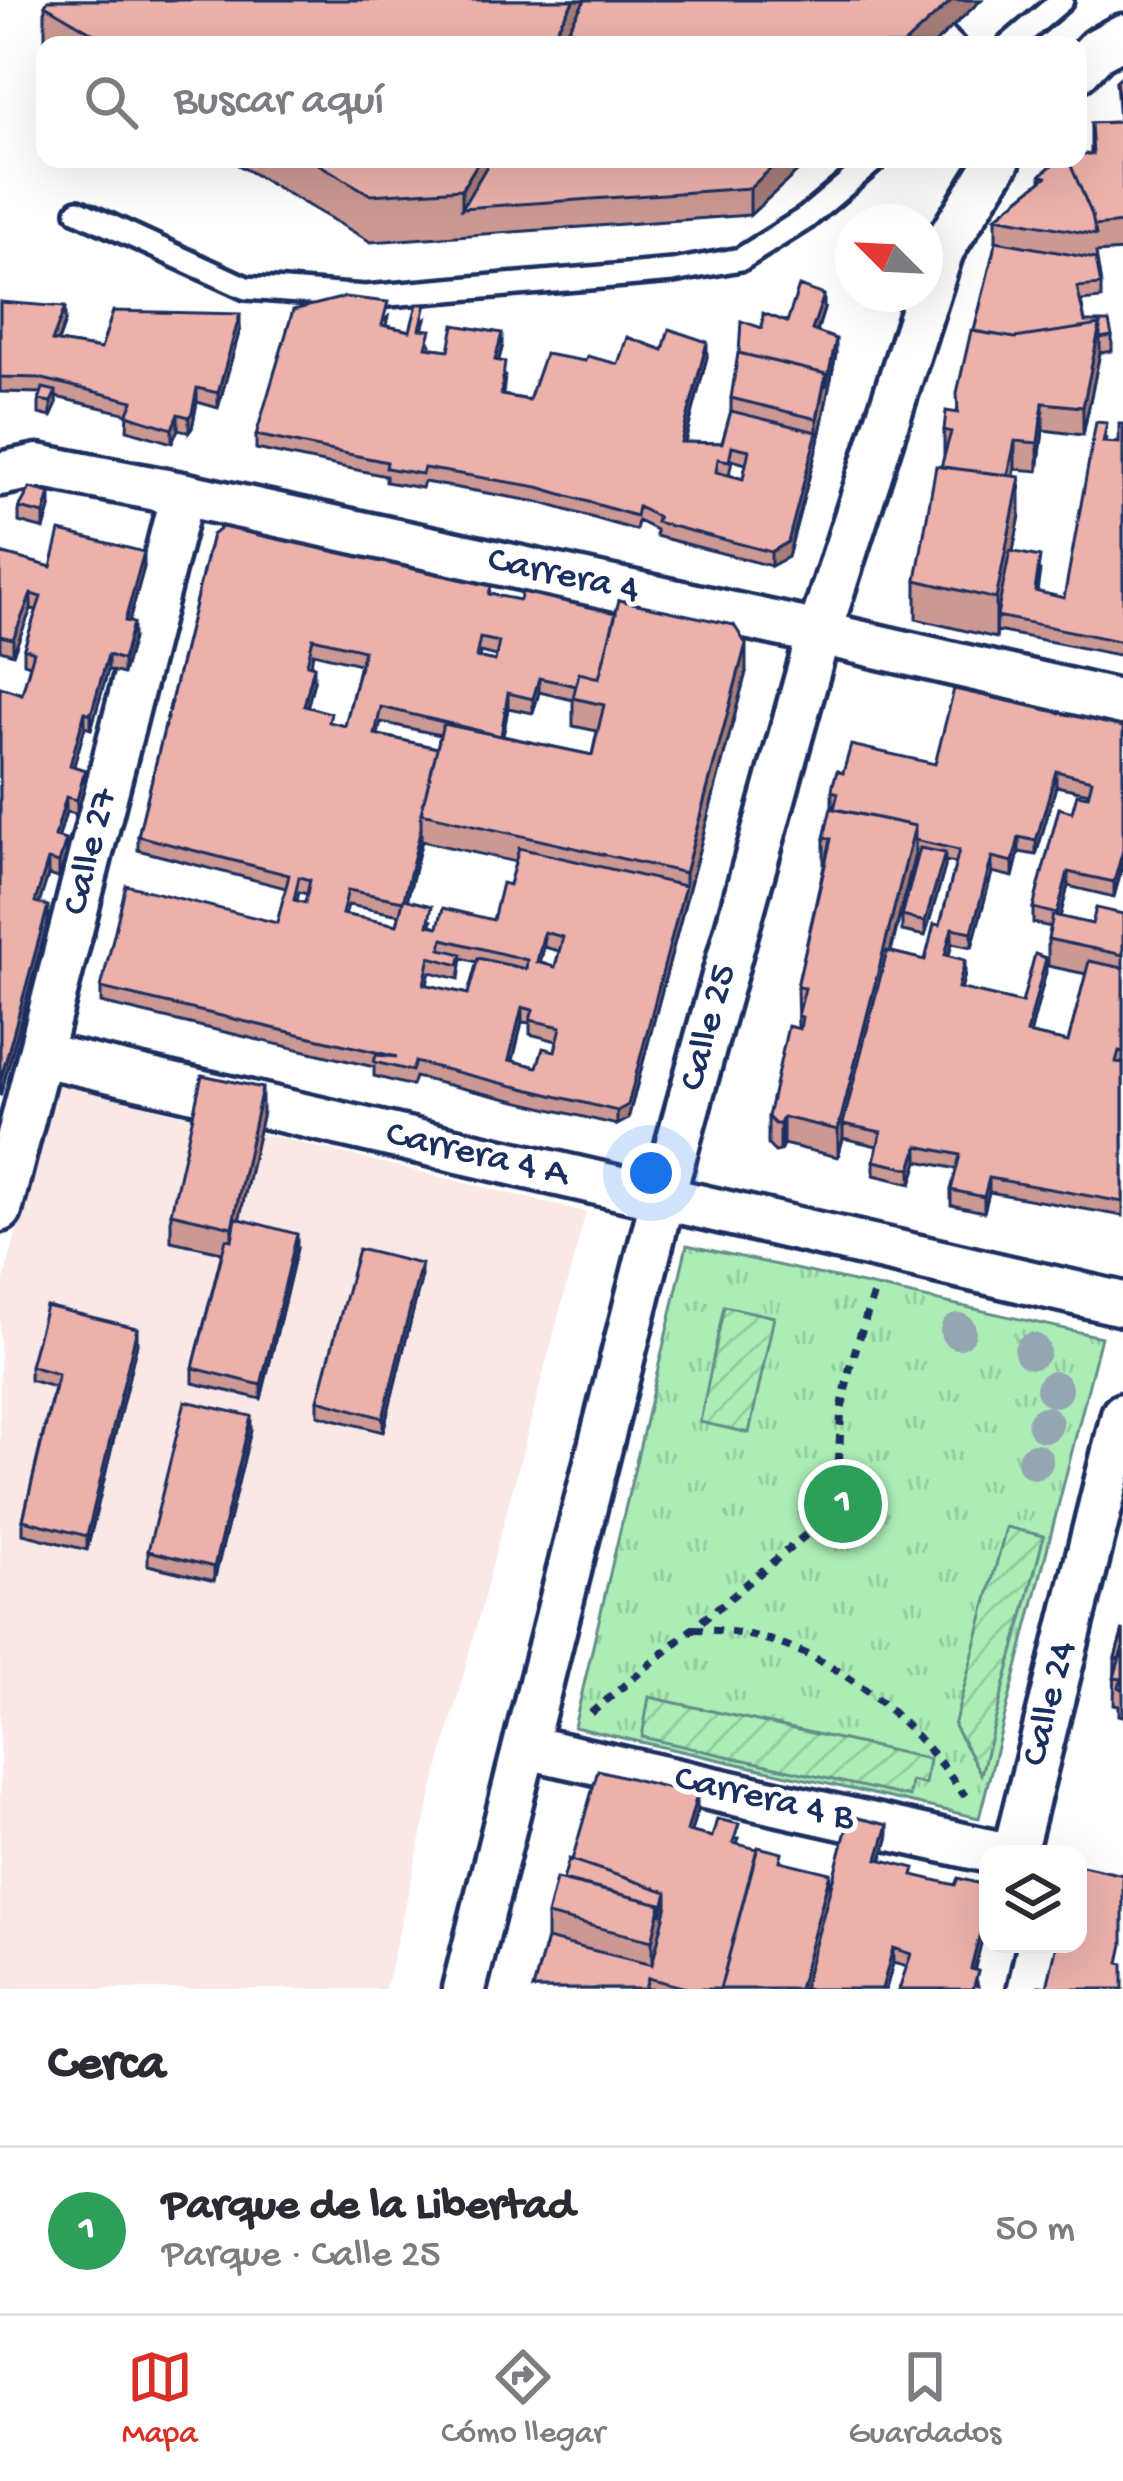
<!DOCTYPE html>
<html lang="es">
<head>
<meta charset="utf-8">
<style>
  :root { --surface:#fff; --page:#f7f7f7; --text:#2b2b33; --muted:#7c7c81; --line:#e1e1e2; --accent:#d93025 }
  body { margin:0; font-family:"Gochi Hand",sans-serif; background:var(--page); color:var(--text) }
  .controls { position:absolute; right:36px; bottom:36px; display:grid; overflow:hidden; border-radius:24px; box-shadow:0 12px 48px #0002 }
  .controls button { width:108px; height:108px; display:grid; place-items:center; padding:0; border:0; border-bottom:3px solid var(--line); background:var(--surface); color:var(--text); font:60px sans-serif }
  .compass { position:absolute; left:835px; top:204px; width:108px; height:108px; border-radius:50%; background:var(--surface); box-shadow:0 12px 48px #0002; rotate:294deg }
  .you { position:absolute; left:651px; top:1173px; width:42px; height:42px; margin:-30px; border:9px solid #fff; border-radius:50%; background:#1a73e8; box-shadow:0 0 0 18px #1a73e833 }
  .badge { display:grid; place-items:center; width:78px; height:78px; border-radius:50%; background:var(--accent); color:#fff; font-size:39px; font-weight:700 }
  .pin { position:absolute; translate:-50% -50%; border:6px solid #fff; box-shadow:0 3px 12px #0006 }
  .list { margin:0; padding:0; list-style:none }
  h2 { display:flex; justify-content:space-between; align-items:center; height:156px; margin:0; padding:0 48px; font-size:51px }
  h2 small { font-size:39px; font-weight:400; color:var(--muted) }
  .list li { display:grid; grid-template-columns:78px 1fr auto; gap:36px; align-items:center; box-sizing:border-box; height:168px; padding:0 48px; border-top:3px solid var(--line) }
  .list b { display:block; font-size:45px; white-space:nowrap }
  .list p { margin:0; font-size:39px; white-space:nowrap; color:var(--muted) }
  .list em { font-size:39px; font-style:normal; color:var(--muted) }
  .icon { flex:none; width:66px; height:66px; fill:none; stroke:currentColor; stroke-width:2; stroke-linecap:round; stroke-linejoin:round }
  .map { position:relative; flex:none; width:1123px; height:1989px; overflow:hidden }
  .search { position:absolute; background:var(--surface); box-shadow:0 12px 48px #0002; left:36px; right:36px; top:36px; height:132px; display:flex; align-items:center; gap:30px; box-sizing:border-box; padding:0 42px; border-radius:24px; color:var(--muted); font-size:45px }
  .sheet { height:324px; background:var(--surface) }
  nav { display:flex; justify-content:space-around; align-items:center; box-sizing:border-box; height:168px; border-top:3px solid var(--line); background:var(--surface); font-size:33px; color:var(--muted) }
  nav a { display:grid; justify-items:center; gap:6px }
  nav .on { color:var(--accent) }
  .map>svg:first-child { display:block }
  .built { fill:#f9e8e6 }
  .grass { fill:url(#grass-tufts); stroke:#648e8a; stroke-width:3 }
  .garden { fill:url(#garden-furrows); stroke:#648e8a; stroke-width:3 }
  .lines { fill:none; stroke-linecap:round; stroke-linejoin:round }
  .service-casing { stroke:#1b2f5e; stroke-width:30 }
  .minor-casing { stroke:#1b2f5e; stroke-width:51 }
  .path { stroke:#1b2f5e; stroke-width:8; stroke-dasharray:9 9; stroke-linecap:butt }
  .service { stroke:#fff; stroke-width:21 }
  .minor { stroke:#fff; stroke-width:42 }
  .tree { fill:#95a6b3 }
  .wall { fill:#cb9893; stroke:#1b2f5e; stroke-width:3; fill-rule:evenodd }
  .shaded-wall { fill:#a57c78; stroke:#1b2f5e; stroke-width:3 }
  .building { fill:#ecb1ab; stroke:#1b2f5e; stroke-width:3; fill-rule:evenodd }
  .labels { text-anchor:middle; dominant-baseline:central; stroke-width:10; stroke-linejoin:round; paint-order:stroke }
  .street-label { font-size:39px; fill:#1b2f5e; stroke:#fff }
</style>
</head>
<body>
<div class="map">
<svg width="1123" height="1989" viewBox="0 0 1123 1989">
  <defs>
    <pattern id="grass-tufts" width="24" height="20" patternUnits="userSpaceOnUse" patternTransform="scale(3)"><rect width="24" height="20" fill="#acedb6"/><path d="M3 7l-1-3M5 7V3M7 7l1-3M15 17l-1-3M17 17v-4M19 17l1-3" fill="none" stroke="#93cc9f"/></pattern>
    <pattern id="garden-furrows" width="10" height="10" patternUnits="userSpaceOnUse" patternTransform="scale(3)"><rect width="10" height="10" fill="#acedb6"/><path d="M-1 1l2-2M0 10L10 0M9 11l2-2" fill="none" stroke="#93cc9f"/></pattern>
  </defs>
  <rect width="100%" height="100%" fill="#fff"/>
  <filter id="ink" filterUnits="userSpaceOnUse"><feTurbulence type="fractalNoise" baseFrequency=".00833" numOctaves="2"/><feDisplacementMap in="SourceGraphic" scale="24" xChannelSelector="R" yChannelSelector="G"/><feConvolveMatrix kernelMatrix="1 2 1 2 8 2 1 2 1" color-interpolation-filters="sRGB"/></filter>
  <g filter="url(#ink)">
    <path class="built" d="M55 1084 586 1212 432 1793 385 1989H0V1296Z"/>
    <path class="grass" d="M687 1245 1101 1337 979 1818 574 1727Z"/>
    <path class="garden" d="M724 1306 774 1317 749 1433 700 1422Z
      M1006 1527 1044 1536 981 1774 954 1726Z
      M649 1697 929 1759 925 1784 911 1781 909 1797 642 1737Z"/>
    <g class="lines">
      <g class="service-casing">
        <path id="service" d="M943 35 953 45
          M1009 45 1062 0
          M78 211 246 288 365 297 673 271 741 259 806 218 876 159"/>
      </g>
      <g class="minor-casing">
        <path id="minor" d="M1078 70 1097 50 1123 36
          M0 474 38 466 182 494 819 633 1123 703
          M42 1055 1123 1304
          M0 1210 182 494
          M526 1747 1003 1854
          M1014 1854 1123 1415
          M464 1989 662 1200 819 633 942 250 999 159
          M982 1989 992 1944"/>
      </g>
      <path class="path" d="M810 1528 839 1459 841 1412 850 1367 873 1295
        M694 1629C812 1630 900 1704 965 1796
        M591 1713 872 1480"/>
      <use href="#service" class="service"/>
      <use href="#minor" class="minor"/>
    </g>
    <g class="tree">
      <circle cx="958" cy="1331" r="18"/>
      <circle cx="1032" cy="1351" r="18"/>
      <circle cx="1054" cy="1389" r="18"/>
      <circle cx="1045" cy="1424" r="18"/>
      <circle cx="1035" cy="1461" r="18"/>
    </g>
    <path class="wall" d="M48 0H981L933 45H45V53V5Z
      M1123 75V251L1096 253 1101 285V299L1081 301 1085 322 1112 336V351L1100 353 1083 435 1043 430 1038 471 1015 469 1014 476 1020 515 1013 551 1040 571 1037 592 1064 598 1107 437 1106 442 1119 443 1123 424V656L997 631 996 638 916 619V580L944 457V430L957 412 974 331 996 241V217L1041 181V175L1056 161V159H1078L1091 154V123L1119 122 1116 81Z
      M228 159H811L750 215 371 242Z
      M0 302 65 322 58 342 101 349 240 329 218 408 197 402 192 428 189 432 178 429 172 443 127 430 128 414 56 397V406L51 417 39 414V400L41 393 0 392Z
      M824 309 817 332 836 354 817 447 788 557 771 566 656 536V530L638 521 636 530 538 502 424 482 422 488 386 482V476L256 449V435L388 317 386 326 410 331 426 319 423 329 431 345V348L449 350 502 348 498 361 505 377 503 395 529 400 585 361 618 364 663 350 707 357 685 442 722 443 731 411V398L762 328ZM732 460 746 464 743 479 729 475Z
      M19 508H50L44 529 19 522Z
      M212 535 491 594 746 672 628 1119 617 1125 415 1077 412 1086 374 1076V1067L101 1003V988L277 923 286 888 138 850V836ZM480 652 496 656 495 661 479 658ZM313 653 360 664 345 726 331 723 307 707 314 681 311 665ZM539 692 573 700V726L597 731 592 755 503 736 508 708 533 713ZM381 722 440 735 437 748 378 735ZM422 841 516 862 509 885 493 920 438 927 431 925 432 920 407 900ZM299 892 307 894 305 903 297 901ZM348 905 400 915 397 925 345 915ZM544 947 559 951 555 967 540 963ZM462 958 477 962 468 994 427 985 430 972 459 979ZM522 1022 530 1023V1034L557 1041 555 1051 537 1067 513 1061Z
      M0 553 51 567H144L129 622 133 638 123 674 108 670 91 729 85 727 73 767 85 785 77 814 66 812 58 838 66 855 59 878 48 875 39 903 48 921 0 1096V687L22 694 30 665 24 663V648L37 610 31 609 13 654 0 650Z
      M1123 727V865L1114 897 1068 886 1060 917 1092 924 1123 914V1216L989 1192 984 1212 951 1205V1190L957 1169 918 1161 911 1184 874 1175V1161L877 1146 843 1138 838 1157 783 1144 780 1151 775 1152 768 1145V1117L798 1028 797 987 824 866V838L835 806H832V791L843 773 935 764ZM1056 786 1089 793 1072 812 1033 908V923L1051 927 1048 939V966L1086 974 1068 1042 1030 1034 1046 972 1022 1003 961 989 965 974 949 956 952 943 972 947 992 872 1013 877 1019 852 1036 855ZM915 854 918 855 902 916V931L925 936 945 867V861L956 863 940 925 925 960 891 952Z
      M262 1116 239 1219 297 1248 261 1399 193 1383V1368L222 1252 171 1241V1213Z
      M421 1279 383 1432 318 1415V1400Z
      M137 1343 87 1550 23 1534V1520L54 1387 30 1380V1366Z
      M251 1430 214 1581 148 1565V1551Z
      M1123 1630V1716L1119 1715V1706L1114 1705 1115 1658Z
      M697 1810 691 1832 712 1837 739 1839 737 1844 782 1861 830 1888 888 1839 882 1860 915 1876 974 1970 978 1986 893 1963 886 1989H533L547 1939V1915L572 1860Z"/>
    <path class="shaded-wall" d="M574 0H602L575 45H547Z
      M952 0H981L933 45H903Z
      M480 159H507L462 208V189Z
      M781 159H811L750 215V188Z
      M824 295V309L812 345V330Z
      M65 307V322L52 356V341Z
      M240 314V329L218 408V393Z
      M1100 325V352L1083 435V407Z
      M502 333V348L495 375V360Z
      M836 339V354L817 447 788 557 771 566V552L817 432V419L826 374Z
      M707 342V357L681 456V442Z
      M197 388V402L192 428 189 432V417Z
      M56 391V406L51 417V402Z
      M1043 403V430L1038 471V443Z
      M178 414V429L172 443V429Z
      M1015 441V469L1006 514V486Z
      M1020 477V515L1000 617 997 616 996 638V599Z
      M50 493V508L44 529V514Z
      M144 552V567L125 635V621Z
      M31 594V609L13 654V639Z
      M133 623V638L123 674V660Z
      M746 644V672L628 1119 617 1125V1111L685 886V873Z
      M108 655V670L91 729V714Z
      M314 666V681L304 721V706Z
      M539 678V692L533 713V699Z
      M508 693V708L498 764V749Z
      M85 712V727L70 780V765Z
      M85 770V785L77 814V800Z
      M1056 771V786L1036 855V841Z
      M66 797V812L55 851V837Z
      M915 826V854L846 1125 843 1124V1138L838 1157V1130Z
      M421 828V841L404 914V899Z
      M1019 837V852L1013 877V862Z
      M66 840V855L59 878V863Z
      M1122 850V864L1114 897V882Z
      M945 853V867L925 936V922Z
      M992 857V872L972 947V932Z
      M48 860V875L35 917V902Z
      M1068 872V886L1057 929V914Z
      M48 906V921L0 1096V1082Z
      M952 928V943L945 969V955Z
      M544 932V947L537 977V962Z
      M1046 958V972L1027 1047V1033Z
      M965 960V974L958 1002V988Z
      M522 1007V1022L509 1075V1060Z
      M262 1088V1116L232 1254V1227Z
      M783 1117V1144L780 1151V1124Z
      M918 1146V1161L911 1184V1169Z
      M989 1178V1192L984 1212V1197Z
      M297 1234V1248L261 1399V1385Z
      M421 1264V1279L383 1432V1418Z
      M137 1328V1343L87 1550V1536Z
      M251 1416V1430L214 1581V1567Z
      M697 1795V1810L687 1845V1831Z
      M888 1825V1839L878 1873V1859Z
      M830 1873V1900L806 1989H799Z
      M667 1892V1920L652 1980V1941L661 1904Z
      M988 1901V1916L971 1984V1969Z
      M893 1948V1963L886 1989H882Z"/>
    <path class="building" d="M48 0H574L547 45H113L45 5Z
      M585 0H952L903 45H559Z
      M1123 75V127L1116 81Z
      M1122 122 1123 223 1094 226 1092 215 1068 159H1078V154H1093L1091 123Z
      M310 159H480L462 189 371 195Z
      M491 159H781L750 188 462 208Z
      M1059 159H1068L1092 215 1096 235 996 217 1046 177 1041 175Z
      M996 241 1096 259 1101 285 1077 287 1085 322H1109L1112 336 1100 338V325L1015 338 974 331Z
      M799 286 824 295 812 330 836 339 826 387V374L739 353 741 321 762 328 763 313 787 322Z
      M345 297 388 302 382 325 410 331 417 304H426L420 329 431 330 426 347 449 350 454 325 502 333 495 360 505 362 501 395 529 400 545 354 585 361 587 356 618 364 627 337 663 350 669 329 707 342 681 442 722 443 731 411 817 432 788 542 771 552 656 522 658 517 638 507 636 516 538 487 424 468 422 474 386 468 387 462 256 435 293 310ZM732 446 749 450 743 479 716 472 718 459 729 461Z
      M0 302 65 307 52 341 101 349 113 311 240 314 218 393 197 388 192 413 189 417 178 414 172 429 127 415 133 401 39 378 0 377Z
      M1100 325 1083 407 1043 403 1038 443 1015 441 1008 475 941 467 951 432 944 430 946 411 958 413 957 393 971 331 1015 338Z
      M738 353 826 374 817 419 731 398Z
      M43 388 56 391 51 402 39 400Z
      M1096 422 1107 423 1103 442 1119 443V424H1123V642L997 616 1010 551 1040 557 1035 591 1064 598Z
      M936 466 1020 477 996 599 916 580Z
      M30 488 50 493 44 514 19 508Z
      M222 527 491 586 489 594 520 600 522 592 616 613 599 678 579 673 576 686 539 678 533 699 508 693 501 736 381 707 375 734 437 748 421 813V828L404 899 432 906 428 925 438 927 443 908 493 920 502 883 509 885 519 848 685 886 628 1105 617 1111 415 1062 412 1071 374 1062 376 1055 397 1057 101 988 126 885 277 923 289 875 138 836 212 535ZM313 638 364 650 345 726 329 722 331 713 304 706 314 666 307 664ZM480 638 499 642 495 661 476 657ZM299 877 310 880 305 903 294 900ZM348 890 403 901 397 925 342 914ZM544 932 563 937 555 967 537 962ZM443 939 527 960 526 969 478 958 468 994 424 984 430 957 459 965 462 954 441 949ZM522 1007 533 1010 530 1020 561 1027 555 1051 543 1048 537 1067 509 1060Z
      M60 531 144 552 125 621 133 623 123 660 108 655 91 714 85 712 70 765 85 770 77 800 66 797 55 837 66 840 59 863 48 860 35 902 48 906 0 1082V687L22 694 34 652 24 648 41 597 31 594 13 639 0 636V553L51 567Z
      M619 600 734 625 746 644 685 873 421 813 443 724 592 755 604 705 573 698 579 673 599 678Z
      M954 689 1123 727V850L1114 882 1068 872 1057 914 1033 908 1059 808 1072 812 1077 794 1088 796 1092 780 1056 771 1036 841 1019 837 1013 862 992 857 972 932 952 928 945 955 965 960 958 988 1022 1003 1035 954 1046 958 1027 1033 1068 1042 1089 961 1123 968V1052L1119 1051 1116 1062 1123 1063V1202L989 1178 984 1197 951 1190 960 1155 918 1146 911 1169 874 1161 881 1132 843 1124 887 951 925 960 934 924 940 925 959 850 915 840V826L834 809 838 793 832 791 833 784 837 771 843 773 851 745 935 764Z
      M831 808 915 826 838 1130 783 1117 780 1124H775L768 1117 788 1026 800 1029 802 1017 798 1016 805 988 797 987 831 839 824 838Z
      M920 848 945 853 925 922 902 916Z
      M1096 908 1123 914V955L1048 939 1053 915 1092 924Z
      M202 1075 262 1088 232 1227 171 1213Z
      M236 1218 297 1234 261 1385 193 1368 226 1239 232 1240Z
      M358 1249 421 1264 383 1418 318 1400Z
      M46 1306 137 1328 87 1536 23 1520 58 1374 30 1366Z
      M185 1401 251 1416 214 1567 148 1551Z
      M1123 1630V1647L1119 1659 1115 1658Z
      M1123 1647V1689L1119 1687 1122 1679 1114 1678Z
      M598 1770 697 1795 687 1831 712 1837 717 1819 739 1824 733 1843 757 1849 720 1989H690L648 1978 645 1989H533L547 1939 652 1965 667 1905V1892L572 1860Z
      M850 1816 888 1825 878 1859 915 1868 913 1875 955 1885 958 1878 988 1886V1901L971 1969 978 1971 973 1989H899L911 1954 893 1948 882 1989H803Z
      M758 1847 782 1853 780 1861 830 1873 799 1989H720Z
      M569 1859 667 1892 661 1915V1904L563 1880Z
      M1078 1865 1123 1875V1944L1119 1963 1123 1964V1989H1038L1039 1986 1047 1987 1057 1944H1078Z
      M556 1879 661 1904 652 1941 547 1915Z"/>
  </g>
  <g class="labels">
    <g class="street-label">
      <text transform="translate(563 577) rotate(12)">Carrera 4</text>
      <text transform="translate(92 852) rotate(-76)">Calle 27</text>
      <text transform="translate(710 1028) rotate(-75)">Calle 25</text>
      <text transform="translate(477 1156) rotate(13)">Carrera 4 A</text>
      <text transform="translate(1051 1704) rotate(-76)">Calle 24</text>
      <text transform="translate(764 1800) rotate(13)">Carrera 4 B</text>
    </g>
  </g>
</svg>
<div class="controls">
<button><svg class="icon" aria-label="layers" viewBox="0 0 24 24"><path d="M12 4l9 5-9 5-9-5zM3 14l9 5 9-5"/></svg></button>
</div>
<svg class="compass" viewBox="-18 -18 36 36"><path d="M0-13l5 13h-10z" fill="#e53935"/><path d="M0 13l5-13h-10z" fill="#7c7c81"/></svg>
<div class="you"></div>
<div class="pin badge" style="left:843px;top:1504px;background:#2e9e5b">1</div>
<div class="search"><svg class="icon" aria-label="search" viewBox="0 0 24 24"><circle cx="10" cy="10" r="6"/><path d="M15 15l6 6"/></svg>Buscar aquí</div>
</div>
<section class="sheet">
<h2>Cerca<small></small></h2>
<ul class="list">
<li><span class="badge" style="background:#2e9e5b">1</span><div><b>Parque de la Libertad</b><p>Parque · Calle 25</p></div><em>50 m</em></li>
</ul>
</section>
<nav>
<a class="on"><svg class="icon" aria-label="map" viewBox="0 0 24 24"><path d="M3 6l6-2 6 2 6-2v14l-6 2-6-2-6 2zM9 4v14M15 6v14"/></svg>Mapa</a>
<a><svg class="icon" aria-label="directions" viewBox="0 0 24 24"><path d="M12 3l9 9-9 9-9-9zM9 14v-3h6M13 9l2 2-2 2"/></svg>Cómo llegar</a>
<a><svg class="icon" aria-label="saved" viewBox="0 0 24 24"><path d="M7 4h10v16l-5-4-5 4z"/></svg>Guardados</a>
</nav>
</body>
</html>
